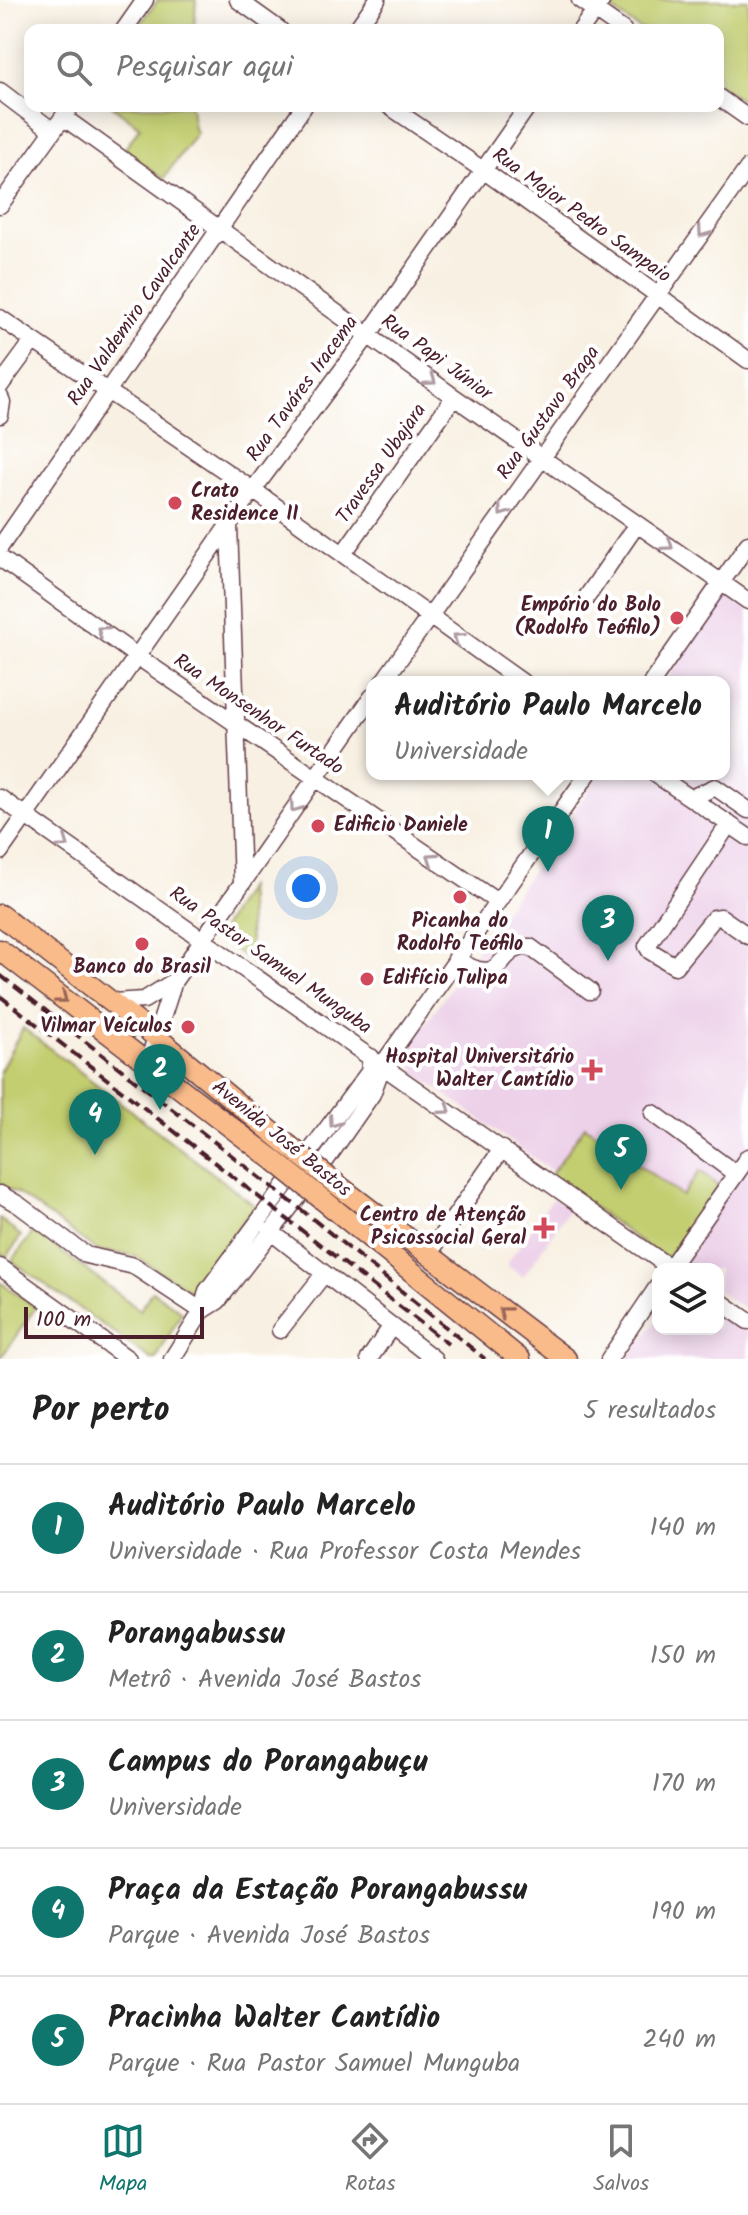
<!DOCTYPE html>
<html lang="pt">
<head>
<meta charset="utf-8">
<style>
  :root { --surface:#fff; --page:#f2f2f2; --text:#222; --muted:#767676; --line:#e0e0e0; --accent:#0f766e }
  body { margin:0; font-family:Kalam,sans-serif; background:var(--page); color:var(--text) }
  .controls { position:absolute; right:24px; bottom:24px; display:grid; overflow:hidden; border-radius:16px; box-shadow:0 4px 20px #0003 }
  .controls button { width:72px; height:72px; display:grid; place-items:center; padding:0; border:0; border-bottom:2px solid var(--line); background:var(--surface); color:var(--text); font:40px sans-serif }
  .scale { position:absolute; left:24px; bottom:20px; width:180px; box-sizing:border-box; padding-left:8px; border:4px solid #4a1f2b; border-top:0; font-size:22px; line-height:28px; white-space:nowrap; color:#4a1f2b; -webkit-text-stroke:6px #fff; paint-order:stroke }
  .you { position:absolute; left:306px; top:888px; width:28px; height:28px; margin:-20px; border:6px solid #fff; border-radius:50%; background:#1a73e8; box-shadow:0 0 0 12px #1a73e833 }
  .badge { display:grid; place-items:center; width:52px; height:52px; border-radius:50%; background:var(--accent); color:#fff; font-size:26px; font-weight:700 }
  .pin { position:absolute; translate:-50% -66px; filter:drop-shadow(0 2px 4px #0008) }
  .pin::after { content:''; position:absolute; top:42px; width:28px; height:24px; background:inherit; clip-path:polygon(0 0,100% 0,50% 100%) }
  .popup { position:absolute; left:366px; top:676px; width:364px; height:104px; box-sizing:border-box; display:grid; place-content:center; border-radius:16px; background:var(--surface); filter:drop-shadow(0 2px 6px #0005); font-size:26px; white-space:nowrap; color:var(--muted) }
  .popup b { font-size:30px; color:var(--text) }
  .popup::after { content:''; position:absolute; left:50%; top:100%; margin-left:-16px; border:16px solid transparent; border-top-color:var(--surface) }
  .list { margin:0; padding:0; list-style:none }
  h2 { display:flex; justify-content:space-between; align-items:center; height:104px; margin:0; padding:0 32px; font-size:34px }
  h2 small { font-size:26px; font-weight:400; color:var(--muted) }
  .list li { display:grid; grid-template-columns:52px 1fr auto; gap:24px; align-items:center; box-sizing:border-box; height:128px; padding:0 32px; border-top:2px solid var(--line) }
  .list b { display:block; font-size:30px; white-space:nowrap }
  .list p { margin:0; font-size:26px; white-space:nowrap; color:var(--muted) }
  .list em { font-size:26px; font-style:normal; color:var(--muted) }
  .icon { flex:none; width:44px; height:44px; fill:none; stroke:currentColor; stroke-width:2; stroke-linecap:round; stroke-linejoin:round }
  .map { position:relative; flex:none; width:748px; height:1359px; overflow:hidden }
  .search { position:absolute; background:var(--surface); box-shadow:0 4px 20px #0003; left:24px; right:24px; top:24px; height:88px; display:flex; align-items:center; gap:20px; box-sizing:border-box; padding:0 28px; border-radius:16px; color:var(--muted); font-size:30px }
  .sheet { height:744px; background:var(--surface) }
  nav { display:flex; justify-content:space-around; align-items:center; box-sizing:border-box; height:112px; border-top:2px solid var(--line); background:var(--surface); font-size:22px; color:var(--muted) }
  nav a { display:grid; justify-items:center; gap:4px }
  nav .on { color:var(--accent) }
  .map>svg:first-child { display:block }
  .built { fill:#edd1e9 }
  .green { fill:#c2ce70; stroke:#86764e; stroke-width:2 }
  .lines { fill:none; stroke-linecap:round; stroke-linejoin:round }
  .minor-casing { stroke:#643e46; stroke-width:19 }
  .major-casing { stroke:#643e46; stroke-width:23 }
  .minor { stroke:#fff; stroke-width:16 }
  .major { stroke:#fabb8b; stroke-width:20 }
  .rail { stroke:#4a1f2b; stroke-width:4; stroke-dasharray:12 6; stroke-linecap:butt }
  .major-bridge-casing { stroke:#643e46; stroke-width:23; stroke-linecap:butt }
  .major-bridge { stroke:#fabb8b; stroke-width:20 }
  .oneway { stroke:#ae9aa0 }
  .oneway2 { stroke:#996556 }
  .poi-dot { fill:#d1495b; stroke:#fff; stroke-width:3 }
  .labels { text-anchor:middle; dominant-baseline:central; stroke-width:8; stroke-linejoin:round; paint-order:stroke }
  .street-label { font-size:20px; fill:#4a1f2b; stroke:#fff }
  .poi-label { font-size:20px; font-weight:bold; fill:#4a1f2b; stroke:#fff; text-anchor:end }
</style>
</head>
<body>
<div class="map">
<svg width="748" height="1359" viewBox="0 0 748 1359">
  <rect width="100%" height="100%" fill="#fff"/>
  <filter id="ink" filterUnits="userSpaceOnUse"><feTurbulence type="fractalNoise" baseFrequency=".0125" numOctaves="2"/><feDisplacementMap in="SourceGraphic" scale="16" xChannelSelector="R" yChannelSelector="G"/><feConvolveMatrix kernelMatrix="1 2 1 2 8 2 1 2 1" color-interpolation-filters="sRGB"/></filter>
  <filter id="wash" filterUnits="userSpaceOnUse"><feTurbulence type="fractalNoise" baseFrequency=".006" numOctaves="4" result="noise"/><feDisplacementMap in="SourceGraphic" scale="32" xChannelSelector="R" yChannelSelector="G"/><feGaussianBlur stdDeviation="1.8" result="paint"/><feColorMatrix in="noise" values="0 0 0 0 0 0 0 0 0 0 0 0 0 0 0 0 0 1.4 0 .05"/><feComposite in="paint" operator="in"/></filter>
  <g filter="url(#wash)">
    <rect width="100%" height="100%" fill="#f8f0e2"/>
    <path class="built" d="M725 596 748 612V1312L718 1291V1269H687L417 1074 409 1058 412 1043 600 774H724V682H665Z
      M553 1198 569 1209 523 1277 506 1265Z
      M718 1311 748 1333V1359H627L658 1319V1329H718Z"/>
    <path class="green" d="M158 0H196L194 30H136Z
      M612 0H748V105L718 84V30H641L610 8Z
      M112 106H191L194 129 197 132 163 179 124 150 140 127Z
      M247 887 251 962 217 937Z
      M23 1028 259 1209 254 1215 245 1218 208 1269 207 1280 198 1293H194L133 1255 98 1251 17 1193 0 1185V1071Z
      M585 1126 682 1196 700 1171 720 1187 667 1261 550 1176Z
      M0 1219 21 1236 7 1257 0 1253Z
      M34 1231 140 1310 152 1291 182 1312 156 1359H151L12 1261Z
      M0 1282 36 1307 0 1359Z"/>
  </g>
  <g filter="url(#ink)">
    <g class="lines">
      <g class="minor-casing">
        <path id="minor" d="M238 0 280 30
          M580 0 623 30
          M124 30 145 0
          M356 30 377 0
          M581 30 602 0
          M0 91 53 131
          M718 97 748 118
          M389 106 483 170 748 360
          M63 117 454 397 748 601
          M0 205 71 106
          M0 318 253 490 522 682
          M0 386 33 341
          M0 397 2 402 0 415
          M229 526 242 883
          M0 547 304 106
          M343 554 454 397
          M0 558 138 657 496 901
          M584 601 637 524
          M383 682 748 168
          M652 682 748 544
          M655 774 748 837
          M0 798 672 1269
          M691 798 715 787 748 810
          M729 824 647 946 650 951 675 966 714 918 721 917 748 936
          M0 852 253 490 369 334 528 106
          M456 959C508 992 494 945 530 947L590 991
          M113 1002 144 1000 173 982
          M147 1065 174 981 372 697
          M653 1113 736 1174
          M0 1194 19 1205 86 1255 134 1266 202 1311
          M270 1231 434 1359
          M428 1255 502 1149
          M0 1267 128 1359
          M669 1269 748 1157
          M718 1300 748 1321
          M202 1311 218 1301 324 1163 372 1094 383 1064 588 774
          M280 1330 324 1274
          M172 1359 202 1311 207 1291 369 1072 371 1057
          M369 1359 391 1327
          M609 1359 658 1286"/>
      </g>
      <g class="major-casing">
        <path id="major" d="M0 915 155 1036 288 1145
          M0 950 275 1161
          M335 1183 566 1359
          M323 1200 520 1359"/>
      </g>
      <use href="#minor" class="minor"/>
      <use href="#major" class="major"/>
      <path class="rail" d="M0 975 303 1211 485 1359
        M0 996 448 1344"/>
      <g class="major-bridge-casing">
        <path id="major-bridge" d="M288 1145 335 1183
          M275 1161 323 1200"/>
      </g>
      <use href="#major-bridge" class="major-bridge"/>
    </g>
    <defs><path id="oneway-chevron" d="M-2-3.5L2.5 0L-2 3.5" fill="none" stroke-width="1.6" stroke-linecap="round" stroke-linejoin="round" transform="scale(2)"/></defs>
    <g class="oneway">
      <use href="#oneway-chevron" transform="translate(703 232) rotate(125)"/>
      <use href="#oneway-chevron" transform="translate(431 380) rotate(36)"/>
      <use href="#oneway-chevron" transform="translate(503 511) rotate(125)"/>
      <use href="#oneway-chevron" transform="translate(668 545) rotate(35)"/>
      <use href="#oneway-chevron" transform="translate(102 631) rotate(-144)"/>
      <use href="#oneway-chevron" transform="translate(458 638) rotate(-145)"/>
      <use href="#oneway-chevron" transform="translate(295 807) rotate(125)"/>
      <use href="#oneway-chevron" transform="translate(64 843) rotate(35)"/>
      <use href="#oneway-chevron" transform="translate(432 858) rotate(-146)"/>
      <use href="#oneway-chevron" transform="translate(446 1109) rotate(35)"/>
      <use href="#oneway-chevron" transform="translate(334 1122) rotate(125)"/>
    </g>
    <g class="oneway2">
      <use href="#oneway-chevron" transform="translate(62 998) rotate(38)"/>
      <use href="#oneway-chevron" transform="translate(504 1312) rotate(-143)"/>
    </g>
  </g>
  <g class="poi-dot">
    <circle cx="175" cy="503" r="8"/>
    <circle cx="677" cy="618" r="8"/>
    <circle cx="318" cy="826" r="8"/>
    <circle cx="460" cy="897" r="8"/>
    <circle cx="142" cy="944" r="8"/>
    <circle cx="367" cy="979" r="8"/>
    <circle cx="188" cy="1027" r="8"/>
    <path d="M588 1058h8v8h8v8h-8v8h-8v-8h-8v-8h8z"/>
    <path d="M540 1216h8v8h8v8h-8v8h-8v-8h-8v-8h8z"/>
  </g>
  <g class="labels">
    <g class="street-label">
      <text transform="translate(581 216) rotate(36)">Rua Major Pedro Sampaio</text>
      <text transform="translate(135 315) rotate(-55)">Rua Valdemiro Cavalcante</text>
      <text transform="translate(436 358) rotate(36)">Rua Papi Júnior</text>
      <text transform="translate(303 389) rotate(-54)">Rua Taváres Iracema</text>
      <text transform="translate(549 413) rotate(-54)">Rua Gustavo Braga</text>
      <text transform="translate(382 464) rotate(-55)">Travessa Ubajara</text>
      <text transform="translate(258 715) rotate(34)">Rua Monsenhor Furtado</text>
      <text transform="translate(270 961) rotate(35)">Rua Pastor Samuel Munguba</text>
      <text transform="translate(281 1139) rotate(39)">Avenida José Bastos</text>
    </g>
    <g class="poi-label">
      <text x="191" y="492" text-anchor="start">Crato<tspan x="191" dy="23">Residence II</tspan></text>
      <text x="661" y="606">Empório do Bolo<tspan x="661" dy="23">(Rodolfo Teófilo)</tspan></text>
      <text x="334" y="826" text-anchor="start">Edificio Daniele</text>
      <text x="460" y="922" text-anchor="middle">Picanha do<tspan x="460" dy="23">Rodolfo Teófilo</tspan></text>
      <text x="142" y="968" text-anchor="middle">Banco do Brasil</text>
      <text x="383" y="979" text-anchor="start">Edifício Tulipa</text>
      <text x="172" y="1027">Vilmar Veículos</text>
      <text x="574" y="1058">Hospital Universitário<tspan x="574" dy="23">Walter Cantídio</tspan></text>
      <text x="526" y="1216">Centro de Atenção<tspan x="526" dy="23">Psicossocial Geral</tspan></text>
    </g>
  </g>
</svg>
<div class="controls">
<button><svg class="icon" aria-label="layers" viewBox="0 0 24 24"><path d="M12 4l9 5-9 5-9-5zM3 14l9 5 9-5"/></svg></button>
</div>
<div class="scale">100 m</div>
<div class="you"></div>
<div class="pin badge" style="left:548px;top:872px">1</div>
<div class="popup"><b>Auditório Paulo Marcelo</b>Universidade</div>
<div class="pin badge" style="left:160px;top:1110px">2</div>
<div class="pin badge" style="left:608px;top:961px">3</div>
<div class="pin badge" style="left:95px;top:1155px">4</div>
<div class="pin badge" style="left:621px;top:1190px">5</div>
<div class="search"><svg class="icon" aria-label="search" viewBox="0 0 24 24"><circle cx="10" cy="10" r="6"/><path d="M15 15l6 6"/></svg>Pesquisar aqui</div>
</div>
<section class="sheet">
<h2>Por perto<small>5 resultados</small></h2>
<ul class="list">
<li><span class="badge">1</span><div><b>Auditório Paulo Marcelo</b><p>Universidade · Rua Professor Costa Mendes</p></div><em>140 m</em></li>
<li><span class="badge">2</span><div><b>Porangabussu</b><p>Metrô · Avenida José Bastos</p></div><em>150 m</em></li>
<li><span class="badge">3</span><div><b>Campus do Porangabuçu</b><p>Universidade</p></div><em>170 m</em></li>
<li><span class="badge">4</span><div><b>Praça da Estação Porangabussu</b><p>Parque · Avenida José Bastos</p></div><em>190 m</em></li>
<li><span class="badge">5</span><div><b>Pracinha Walter Cantídio</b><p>Parque · Rua Pastor Samuel Munguba</p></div><em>240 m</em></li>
</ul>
</section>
<nav>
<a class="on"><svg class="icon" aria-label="map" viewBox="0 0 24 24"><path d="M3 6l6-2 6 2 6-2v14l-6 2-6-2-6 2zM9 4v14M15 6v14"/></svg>Mapa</a>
<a><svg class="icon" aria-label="directions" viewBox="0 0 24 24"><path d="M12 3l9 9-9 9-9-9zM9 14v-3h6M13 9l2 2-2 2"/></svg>Rotas</a>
<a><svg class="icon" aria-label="saved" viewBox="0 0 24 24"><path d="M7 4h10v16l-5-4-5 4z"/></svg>Salvos</a>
</nav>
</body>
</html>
